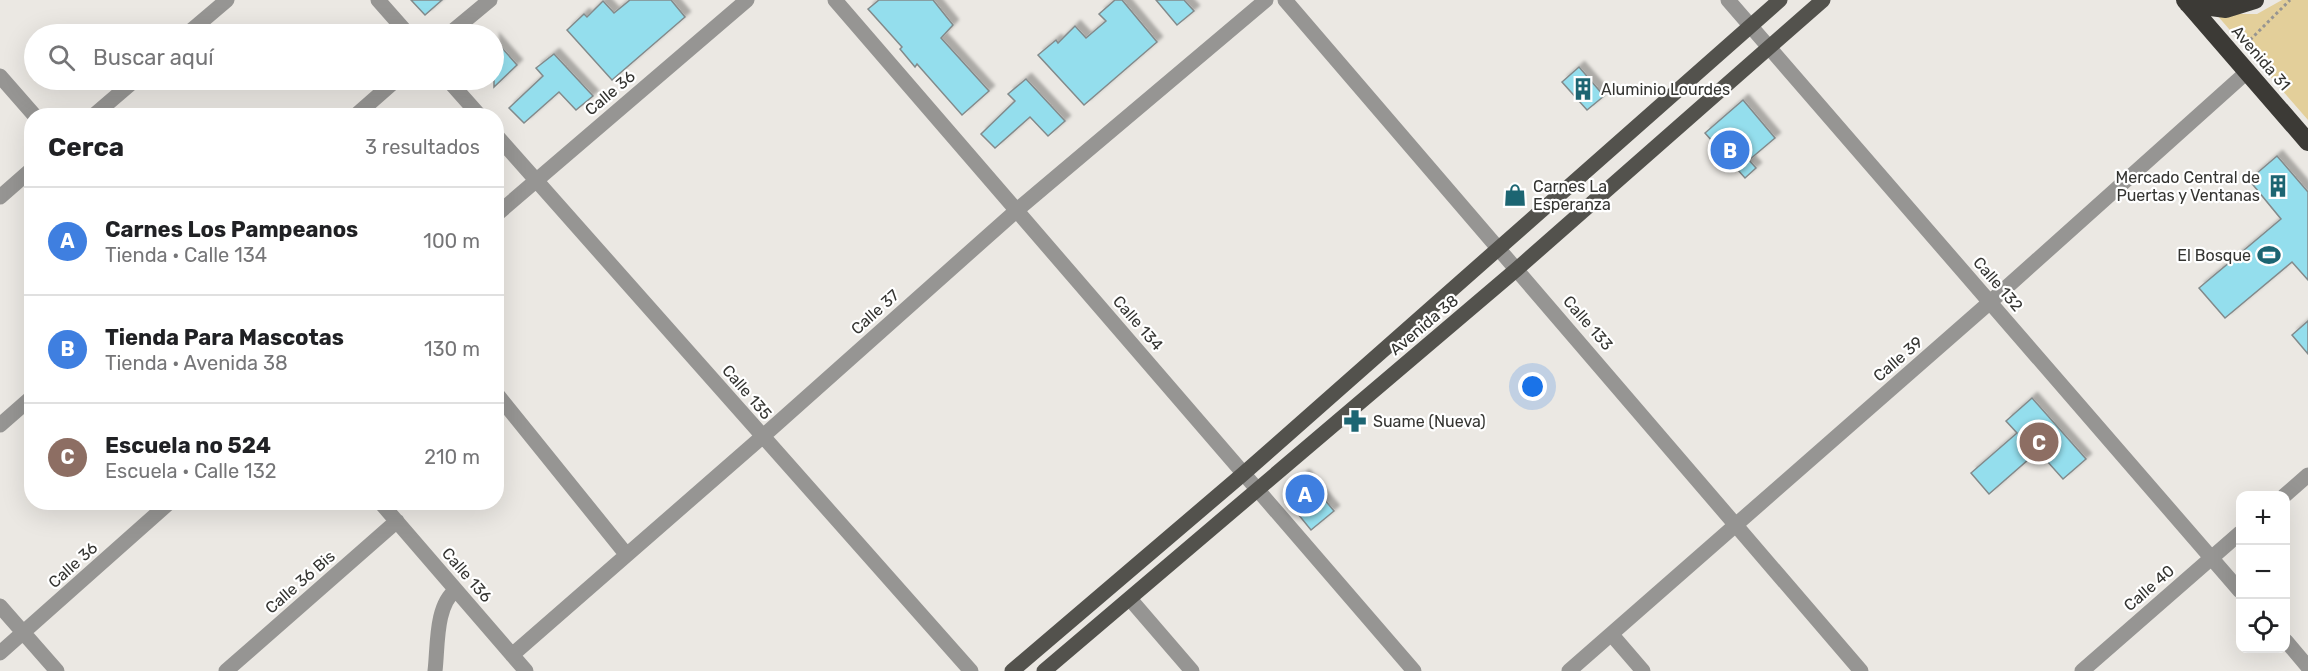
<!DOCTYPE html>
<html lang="es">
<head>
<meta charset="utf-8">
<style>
  :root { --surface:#fff; --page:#f2f2f2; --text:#202124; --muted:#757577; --line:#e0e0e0; --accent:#db2777 }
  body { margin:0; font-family:Rubik,sans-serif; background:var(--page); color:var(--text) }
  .controls { position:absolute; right:18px; bottom:18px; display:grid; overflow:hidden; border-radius:12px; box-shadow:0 6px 24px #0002 }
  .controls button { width:54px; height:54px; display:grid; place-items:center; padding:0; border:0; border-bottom:2px solid var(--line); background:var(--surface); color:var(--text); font:30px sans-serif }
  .you { position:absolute; left:1533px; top:387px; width:21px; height:21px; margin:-15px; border:4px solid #fff; border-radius:50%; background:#1a73e8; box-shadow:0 0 0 9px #1a73e833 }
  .badge { display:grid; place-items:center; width:39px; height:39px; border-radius:50%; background:var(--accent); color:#fff; font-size:20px; font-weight:700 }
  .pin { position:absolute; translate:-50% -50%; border:3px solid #fff; box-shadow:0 2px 6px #0006 }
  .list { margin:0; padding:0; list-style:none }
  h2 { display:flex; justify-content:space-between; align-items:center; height:78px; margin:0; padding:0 24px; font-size:26px }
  h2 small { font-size:20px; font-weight:400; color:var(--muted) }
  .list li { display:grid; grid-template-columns:39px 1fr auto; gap:18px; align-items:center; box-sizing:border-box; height:108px; padding:0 24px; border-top:2px solid var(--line) }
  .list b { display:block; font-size:22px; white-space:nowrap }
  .list p { margin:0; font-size:20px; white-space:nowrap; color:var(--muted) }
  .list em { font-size:20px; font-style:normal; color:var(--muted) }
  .icon { flex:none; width:33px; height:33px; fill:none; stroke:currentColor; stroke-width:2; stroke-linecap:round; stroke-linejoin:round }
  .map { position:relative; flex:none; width:2308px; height:671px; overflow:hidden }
  .search { position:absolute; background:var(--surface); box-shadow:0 6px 24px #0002; left:24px; top:24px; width:480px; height:66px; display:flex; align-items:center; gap:15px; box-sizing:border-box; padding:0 21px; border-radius:33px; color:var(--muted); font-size:22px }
  .panel { position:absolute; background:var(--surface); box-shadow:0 6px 24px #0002; left:24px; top:108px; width:480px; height:402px; border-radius:24px }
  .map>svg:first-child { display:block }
  .green { fill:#e3cf9a }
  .building { fill:#94deed; stroke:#838a8b; stroke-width:1.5; filter:url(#shadow) }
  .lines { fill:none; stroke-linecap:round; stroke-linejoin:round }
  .path { stroke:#979591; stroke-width:3; stroke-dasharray:3 3; stroke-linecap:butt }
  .minor { stroke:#969593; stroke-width:15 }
  .major { stroke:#53524d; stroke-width:15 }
  .highway { stroke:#3c3a36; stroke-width:18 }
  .labels { text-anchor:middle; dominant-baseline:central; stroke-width:4.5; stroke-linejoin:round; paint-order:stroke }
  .street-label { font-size:16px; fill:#343431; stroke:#fff }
  .poi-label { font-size:16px; fill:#343431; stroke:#fff; text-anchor:start }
</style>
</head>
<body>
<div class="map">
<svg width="2308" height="671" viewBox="0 0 2308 671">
  <defs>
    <filter id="shadow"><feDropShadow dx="5.5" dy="-5.5" stdDeviation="1.5" flood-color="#0004"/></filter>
  </defs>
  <rect width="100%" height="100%" fill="#ebe8e3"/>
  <path class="green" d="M2282 0H2308V120L2216 14H2257Z"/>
  <path class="building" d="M411 0H442L425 15Z
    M630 0H671L685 17 612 80 567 30 584 14 587 17 603 1 614 13Z
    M879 0H933L953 25 941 38 989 91 962 115 917 64 915 67 900 49 902 47 868 9Z
    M1115 0H1122L1157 42 1084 105 1038 55 1056 40 1058 43 1075 26 1086 38 1106 21 1099 14Z
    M1156 0H1184L1194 11 1177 25Z
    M494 39 517 65 494 87Z
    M554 54 593 96 576 110 559 92 524 123 509 108 543 76 536 68Z
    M1579 67 1604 96 1587 110 1562 82Z
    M1026 79 1065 121 1048 136 1030 117 995 148 981 134 1015 101 1008 94Z
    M1743 100 1775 138 1749 160 1756 168 1745 178 1705 133Z
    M2277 156 2308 192V280L2292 262 2225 318 2199 288 2281 219 2249 180Z
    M2308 321V354L2292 335Z
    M2032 398 2086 459 2063 479 2038 451 1989 494 1971 473 2017 433 2006 421Z
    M1304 475 1334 511 1311 530 1289 503 1291 485Z"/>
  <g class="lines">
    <path class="path" d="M2246 44 2290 0"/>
    <path class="minor" d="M378 0 408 34
      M835 0 1414 671
      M1285 0 1861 671
      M1728 0 2240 591
      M187 34 227 0
      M449 34 490 0
      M0 76 35 116
      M448 80 480 116
      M93 116 135 80
      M355 116 396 80
      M496 135 971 671
      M0 197 32 169
      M496 215 747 0
      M496 393 626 554
      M0 425 32 397
      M2284 496 2308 475
      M380 502 526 671
      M1130 599 1192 671
      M0 606 57 671
      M1612 635 1643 671
      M2286 641 2308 667
      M0 653 170 502
      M512 655 762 437 1017 210 1266 0
      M226 671 397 521
      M435 671C438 647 435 605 456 590
      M1569 671 1989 303 2248 71
      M2082 671 2240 533"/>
    <path class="major" d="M1012 671 1243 474 1780 0
      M1044 671 1517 269 1823 0"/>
    <path class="highway" d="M2185 0 2308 142
      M2188 4 2226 9 2255 0"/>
  </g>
  <defs>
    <g id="building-bare" transform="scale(1.8)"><path d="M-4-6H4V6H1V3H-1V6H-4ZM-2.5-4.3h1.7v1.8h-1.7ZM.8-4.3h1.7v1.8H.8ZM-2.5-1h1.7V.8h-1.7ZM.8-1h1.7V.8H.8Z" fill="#1c6572" stroke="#fff" stroke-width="2.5" paint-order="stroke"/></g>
    <g id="shop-bare" transform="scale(1.8)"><path d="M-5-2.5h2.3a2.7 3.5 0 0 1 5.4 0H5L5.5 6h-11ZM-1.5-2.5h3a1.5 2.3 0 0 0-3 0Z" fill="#1c6572" stroke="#fff" stroke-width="2.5" paint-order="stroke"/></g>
    <g id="stadium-bare" transform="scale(1.8)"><path d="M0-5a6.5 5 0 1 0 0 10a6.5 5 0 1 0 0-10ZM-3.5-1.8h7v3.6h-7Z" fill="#1c6572" stroke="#fff" stroke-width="2.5" paint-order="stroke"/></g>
    <g id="pharmacy-bare" transform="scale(1.8)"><path d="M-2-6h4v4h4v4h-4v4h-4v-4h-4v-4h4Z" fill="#1c6572" stroke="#fff" stroke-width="2.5" paint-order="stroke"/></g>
  </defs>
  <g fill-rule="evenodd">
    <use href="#building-bare" x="1583" y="89"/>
    <use href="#building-bare" x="2278" y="186"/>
    <use href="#shop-bare" x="1515" y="195"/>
    <use href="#stadium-bare" x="2269" y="255"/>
    <use href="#pharmacy-bare" x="1355" y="421"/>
  </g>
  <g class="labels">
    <g class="street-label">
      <text transform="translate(2261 58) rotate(49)">Avenida 31</text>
      <text transform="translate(610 93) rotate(-40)">Calle 36</text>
      <text transform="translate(1998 284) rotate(49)">Calle 132</text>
      <text transform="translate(875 312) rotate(-42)">Calle 37</text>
      <text transform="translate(1138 323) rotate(49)">Calle 134</text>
      <text transform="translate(1588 323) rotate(49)">Calle 133</text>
      <text transform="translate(1424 325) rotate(-40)">Avenida 38</text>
      <text transform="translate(1898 359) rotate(-41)">Calle 39</text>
      <text transform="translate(747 392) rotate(49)">Calle 135</text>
      <text transform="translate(73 565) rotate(-42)">Calle 36</text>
      <text transform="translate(467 575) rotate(49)">Calle 136</text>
      <text transform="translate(300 582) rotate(-41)">Calle 36 Bis</text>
      <text transform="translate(2149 588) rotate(-41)">Calle 40</text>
    </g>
    <g class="poi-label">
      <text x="1601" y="89">Aluminio Lourdes</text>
      <text x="2260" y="177" text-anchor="end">Mercado Central de<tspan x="2260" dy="18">Puertas y Ventanas</tspan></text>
      <text x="1533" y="186">Carnes La<tspan x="1533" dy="18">Esperanza</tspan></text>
      <text x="2251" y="255" text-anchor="end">El Bosque</text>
      <text x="1373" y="421">Suame (Nueva)</text>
    </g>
  </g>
</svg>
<div class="controls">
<button>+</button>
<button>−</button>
<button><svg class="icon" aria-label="locate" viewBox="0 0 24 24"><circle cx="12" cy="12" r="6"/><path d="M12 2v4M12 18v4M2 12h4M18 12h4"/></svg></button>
</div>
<div class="you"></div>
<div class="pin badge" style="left:1305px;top:494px;background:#3f7fe0">A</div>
<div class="pin badge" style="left:1730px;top:150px;background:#3f7fe0">B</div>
<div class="pin badge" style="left:2039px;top:442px;background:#8d6e63">C</div>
<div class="search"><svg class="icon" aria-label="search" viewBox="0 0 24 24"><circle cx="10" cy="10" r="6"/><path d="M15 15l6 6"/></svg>Buscar aquí</div>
<section class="panel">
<h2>Cerca<small>3 resultados</small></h2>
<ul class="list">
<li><span class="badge" style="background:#3f7fe0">A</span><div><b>Carnes Los Pampeanos</b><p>Tienda · Calle 134</p></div><em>100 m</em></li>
<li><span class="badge" style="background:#3f7fe0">B</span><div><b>Tienda Para Mascotas</b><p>Tienda · Avenida 38</p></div><em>130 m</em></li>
<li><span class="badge" style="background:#8d6e63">C</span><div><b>Escuela no 524</b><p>Escuela · Calle 132</p></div><em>210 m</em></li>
</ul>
</section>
</div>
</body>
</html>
